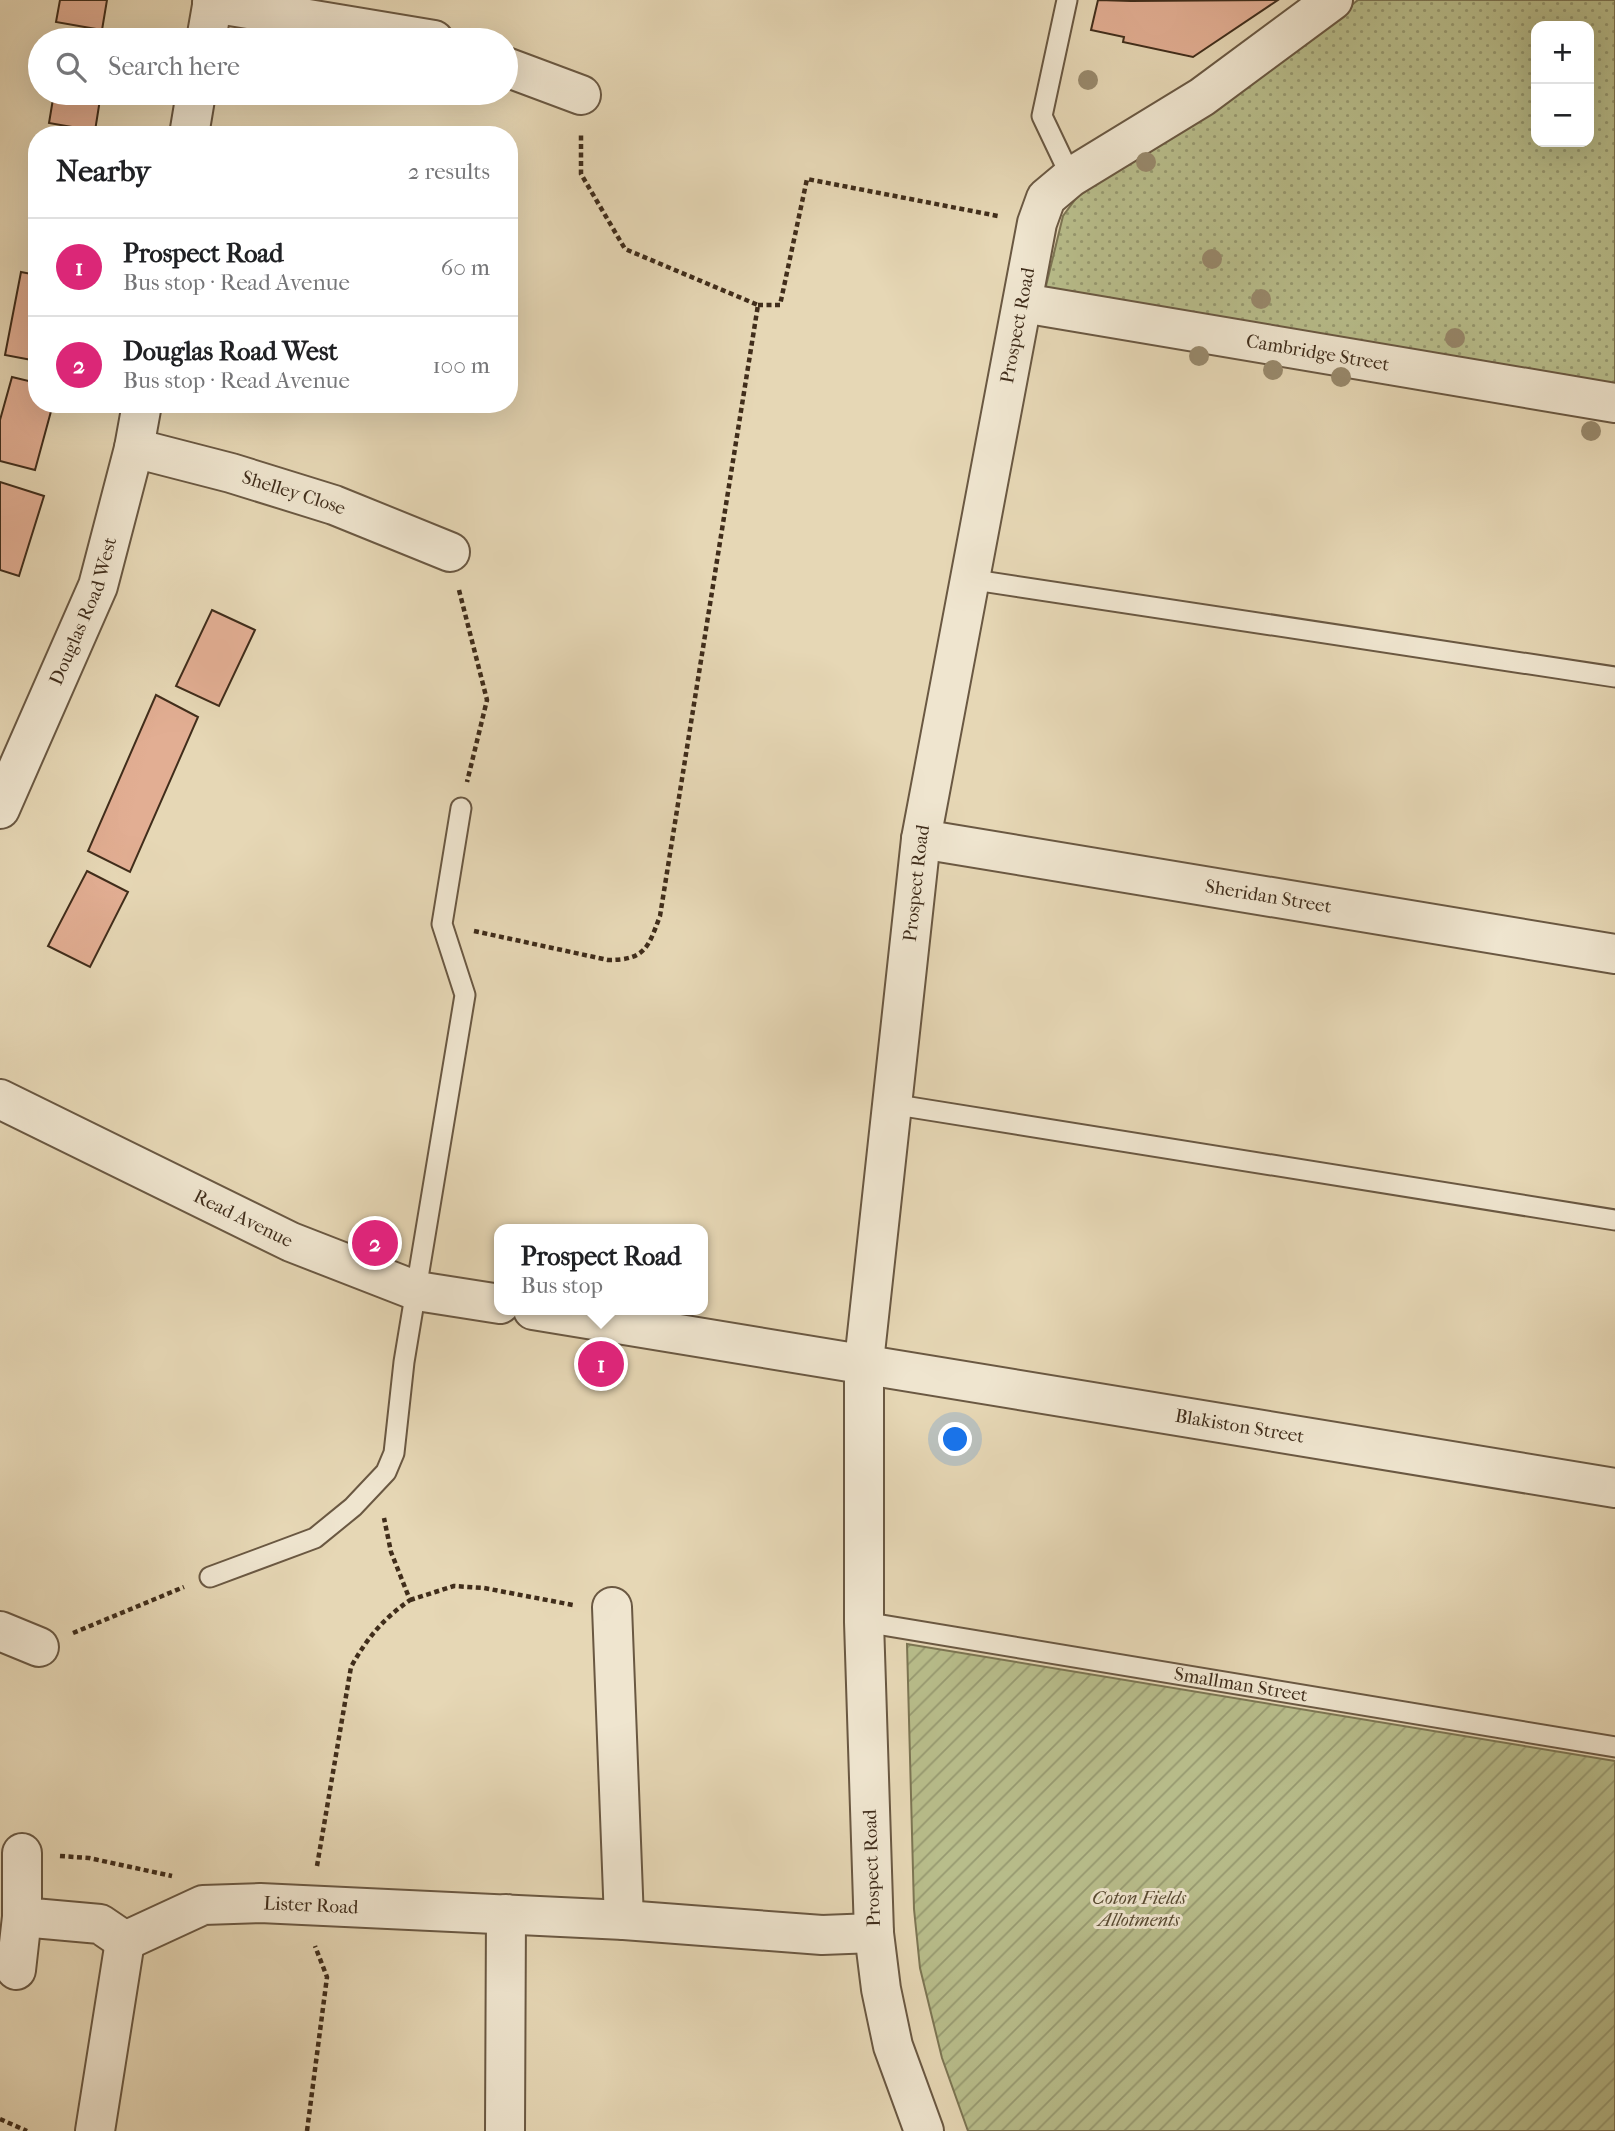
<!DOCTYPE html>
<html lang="en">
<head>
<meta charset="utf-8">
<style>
  :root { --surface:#fff; --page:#f2f2f2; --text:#202124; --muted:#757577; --line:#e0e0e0; --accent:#db2777 }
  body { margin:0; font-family:"IM FELL French Canon",serif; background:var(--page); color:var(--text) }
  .controls { position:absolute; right:21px; top:21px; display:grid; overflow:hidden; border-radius:14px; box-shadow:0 7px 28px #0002 }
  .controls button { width:63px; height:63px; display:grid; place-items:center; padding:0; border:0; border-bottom:2px solid var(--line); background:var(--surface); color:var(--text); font:35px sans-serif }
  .you { position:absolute; left:956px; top:1440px; width:24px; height:24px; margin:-18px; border:5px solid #fff; border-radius:50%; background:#1a73e8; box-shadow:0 0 0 10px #1a73e833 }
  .badge { display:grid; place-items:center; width:46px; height:46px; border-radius:50%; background:var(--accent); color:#fff; font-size:23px; font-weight:700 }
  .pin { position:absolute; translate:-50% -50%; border:4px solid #fff; box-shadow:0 2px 7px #0006 }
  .popup { position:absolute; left:494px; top:1224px; width:214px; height:91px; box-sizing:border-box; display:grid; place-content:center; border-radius:14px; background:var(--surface); filter:drop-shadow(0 2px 5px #0005); font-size:23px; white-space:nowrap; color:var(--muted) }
  .popup b { font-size:26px; color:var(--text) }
  .popup::after { content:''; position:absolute; left:50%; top:100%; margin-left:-14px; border:14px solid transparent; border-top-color:var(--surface) }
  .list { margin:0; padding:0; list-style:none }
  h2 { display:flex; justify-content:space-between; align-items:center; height:91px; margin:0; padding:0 28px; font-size:30px }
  h2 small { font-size:23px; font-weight:400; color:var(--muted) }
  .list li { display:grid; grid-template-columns:46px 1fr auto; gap:21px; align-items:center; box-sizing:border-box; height:98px; padding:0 28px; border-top:2px solid var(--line) }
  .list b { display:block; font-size:26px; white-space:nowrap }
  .list p { margin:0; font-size:23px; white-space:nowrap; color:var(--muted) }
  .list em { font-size:23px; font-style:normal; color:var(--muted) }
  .icon { flex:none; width:38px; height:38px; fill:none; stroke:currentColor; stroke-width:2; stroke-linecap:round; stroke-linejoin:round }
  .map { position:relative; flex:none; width:1615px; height:2131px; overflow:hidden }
  .search { position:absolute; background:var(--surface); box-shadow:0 7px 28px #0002; left:28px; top:28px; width:490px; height:77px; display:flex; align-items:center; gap:18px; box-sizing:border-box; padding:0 24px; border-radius:38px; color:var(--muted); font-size:26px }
  .panel { position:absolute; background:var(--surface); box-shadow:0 7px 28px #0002; left:28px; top:126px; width:490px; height:287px; border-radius:28px }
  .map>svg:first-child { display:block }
  .park { fill:url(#park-dots); stroke:#7c7553; stroke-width:2; fill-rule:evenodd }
  .garden { fill:url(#garden-furrows); stroke:#7c7553; stroke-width:2 }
  .building { fill:#e2ae93; stroke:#402d1b; stroke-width:2 }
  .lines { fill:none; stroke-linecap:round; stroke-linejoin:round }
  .service-casing { stroke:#6a5842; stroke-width:23 }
  .minor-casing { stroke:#6a5842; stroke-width:42 }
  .path { stroke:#402d1b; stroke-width:4.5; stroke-dasharray:5 3.5; stroke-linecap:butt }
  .service { stroke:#efe5cf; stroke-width:19 }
  .minor { stroke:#efe5cf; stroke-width:38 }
  .tree { fill:#98896c }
  .labels { text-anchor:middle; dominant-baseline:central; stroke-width:6; stroke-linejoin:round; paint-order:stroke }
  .street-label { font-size:19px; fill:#402d1b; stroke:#efe5cf }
  .park-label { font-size:19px; font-style:italic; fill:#584a31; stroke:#efe5cf }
</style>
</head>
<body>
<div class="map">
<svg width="1615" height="2131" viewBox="0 0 1615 2131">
  <defs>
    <pattern id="park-dots" width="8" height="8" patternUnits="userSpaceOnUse" patternTransform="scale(1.75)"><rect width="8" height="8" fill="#b8bd8b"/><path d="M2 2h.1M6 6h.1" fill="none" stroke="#979a71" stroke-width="1.8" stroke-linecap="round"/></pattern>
    <pattern id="garden-furrows" width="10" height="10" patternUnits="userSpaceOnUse" patternTransform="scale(1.75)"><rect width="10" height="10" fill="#b8bd8b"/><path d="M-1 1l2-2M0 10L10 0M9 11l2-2" fill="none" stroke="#979a71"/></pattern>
  </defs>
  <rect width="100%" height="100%" fill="#e6d7b5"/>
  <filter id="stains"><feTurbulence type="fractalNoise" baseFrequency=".00286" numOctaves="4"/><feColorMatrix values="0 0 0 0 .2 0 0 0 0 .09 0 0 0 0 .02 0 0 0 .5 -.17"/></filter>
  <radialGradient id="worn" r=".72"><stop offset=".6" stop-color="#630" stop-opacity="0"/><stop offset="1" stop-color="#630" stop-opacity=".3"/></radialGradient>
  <path class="park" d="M1358 0H1615V389L1045 290 1063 216 1077 197 1304 43ZM1536 26H1589V142H1536Z"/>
  <path class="garden" d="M907 1644 1615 1761V2131H968L942 2058 920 1968 914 1909Z"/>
  <path class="building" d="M60 0H107L102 30 56 22Z
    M1098 0 1131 1 1278 0 1193 57 1123 42 1124 37 1091 30Z
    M54 93H101L95 131 49 123Z
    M37 189V227L31 226Z
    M21 272 37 275V361L5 355Z
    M12 377 37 383V404H53L35 470 0 461V420Z
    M0 482 44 496 19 576 0 570Z
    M212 610 255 630 219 706 176 686Z
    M156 695 198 717 130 872 88 851Z
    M87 871 128 892 90 967 48 946Z"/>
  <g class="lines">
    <g class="service-casing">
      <g id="service">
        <path d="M1067 0 1042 116 1071 177"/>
        <path d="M968 579 1615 677"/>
        <path d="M891 1104 1615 1220"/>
        <path d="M210 1577 315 1538 353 1507 386 1472 394 1453 404 1362 465 995 442 924 461 808"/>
        <path id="s1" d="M864 1622 1615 1747"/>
      </g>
    </g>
    <g class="minor-casing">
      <g id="minor">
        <path d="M212 3 434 40"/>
        <path d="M206 40 213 0"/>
        <path d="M506 67 581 95"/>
        <path d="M189 135 196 93"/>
        <path id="s2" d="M1023 303 1615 403"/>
        <path id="s3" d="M134 448 231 473 334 505 450 552"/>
        <path id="s4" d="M0 809 98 586 134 448 142 404"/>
        <path id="s5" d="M921 839 1615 954"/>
        <path id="s6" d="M0 1099 291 1242 417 1291 500 1304"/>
        <path id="s7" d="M533 1310 1615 1488"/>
        <path d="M612 1607 624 1920"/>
        <path d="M0 1631 39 1647"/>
        <path d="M22 1853V1917L100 1924 125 1941"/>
        <path id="s8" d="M125 1941 203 1905 260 1903 624 1920 822 1935 874 1933"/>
        <path d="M16 1970 22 1917"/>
        <path d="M95 2131 125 1941"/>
        <path d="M505 2131 506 1914"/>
        <path id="s9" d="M924 2131 893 2046 881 1989 874 1933 864 1622V1362L921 839 1037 223 1046 198 1071 177 1202 97 1333 0"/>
      </g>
    </g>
    <path class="path" d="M758 305H780L807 179 998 216
      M459 590 487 700 467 782
      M474 931 608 960C645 960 648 948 660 916L758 305 625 249 581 174V134
      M410 1600 454 1586 484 1588 573 1605
      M73 1633 184 1587
      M60 1856 89 1858 172 1876
      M317 1866 351 1667C367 1638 383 1619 410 1600L391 1552 384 1518
      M0 2119 27 2131
      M307 2131 327 1977 315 1946"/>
    <use href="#service" class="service"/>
    <use href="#minor" class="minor"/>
  </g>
  <g class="tree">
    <circle cx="1088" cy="80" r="10"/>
    <circle cx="1146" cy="162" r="10"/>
    <circle cx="1212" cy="259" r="10"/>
    <circle cx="1261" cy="299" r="10"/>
    <circle cx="1455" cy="338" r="10"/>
    <circle cx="1199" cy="356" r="10"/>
    <circle cx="1273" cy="370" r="10"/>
    <circle cx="1341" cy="377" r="10"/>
    <circle cx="1591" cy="431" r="10"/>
  </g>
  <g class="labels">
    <g class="street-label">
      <text stroke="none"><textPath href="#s9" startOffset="1825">Prospect Road</textPath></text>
      <text stroke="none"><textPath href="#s2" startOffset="299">Cambridge Street</textPath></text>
      <text stroke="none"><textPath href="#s3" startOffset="166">Shelley Close</textPath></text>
      <text stroke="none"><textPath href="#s4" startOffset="215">Douglas Road West</textPath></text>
      <text stroke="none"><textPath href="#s9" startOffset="1258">Prospect Road</textPath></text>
      <text stroke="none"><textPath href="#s5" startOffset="352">Sheridan Street</textPath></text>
      <text stroke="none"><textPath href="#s6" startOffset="271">Read Avenue</textPath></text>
      <text stroke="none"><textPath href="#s7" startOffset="716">Blakiston Street</textPath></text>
      <text stroke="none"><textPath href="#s1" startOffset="382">Smallman Street</textPath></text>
      <text transform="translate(872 1868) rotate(-92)">Prospect Road</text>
      <text stroke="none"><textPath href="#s8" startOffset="194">Lister Road</textPath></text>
    </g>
    <g class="park-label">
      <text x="1139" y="1898">Coton Fields<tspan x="1139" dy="22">Allotments</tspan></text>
    </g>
  </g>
  <rect width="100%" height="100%" filter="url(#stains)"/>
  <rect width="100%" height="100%" fill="url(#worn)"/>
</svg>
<div class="controls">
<button>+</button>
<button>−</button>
</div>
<div class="you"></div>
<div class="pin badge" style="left:601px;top:1364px">1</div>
<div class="popup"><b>Prospect Road</b>Bus stop</div>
<div class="pin badge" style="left:375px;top:1243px">2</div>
<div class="search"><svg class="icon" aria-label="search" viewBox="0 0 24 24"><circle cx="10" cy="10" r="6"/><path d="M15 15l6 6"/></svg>Search here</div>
<section class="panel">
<h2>Nearby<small>2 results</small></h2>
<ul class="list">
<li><span class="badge">1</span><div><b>Prospect Road</b><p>Bus stop · Read Avenue</p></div><em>60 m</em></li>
<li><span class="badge">2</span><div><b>Douglas Road West</b><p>Bus stop · Read Avenue</p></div><em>100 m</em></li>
</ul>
</section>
</div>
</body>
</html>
